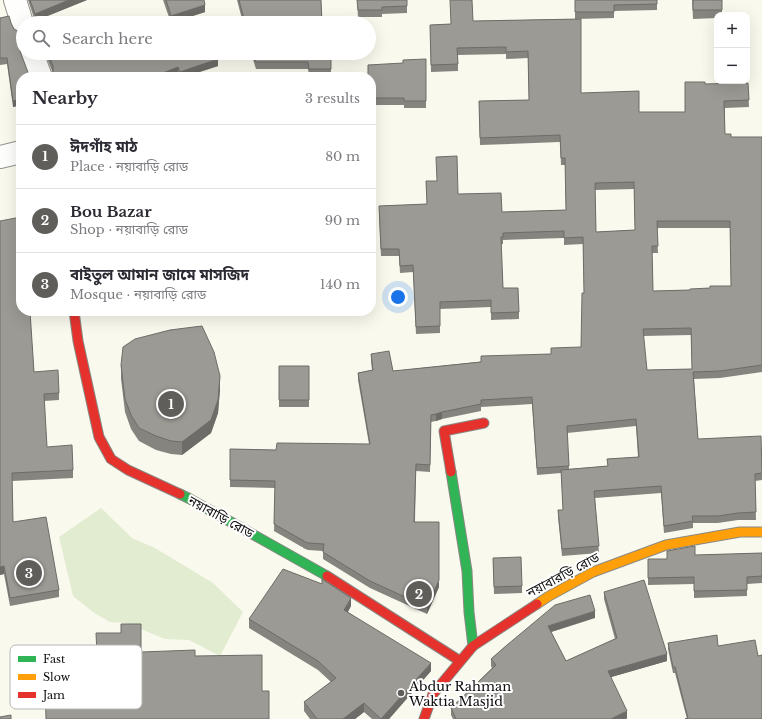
<!DOCTYPE html>
<html lang="en">
<head>
<meta charset="utf-8">
<style>
  :root { --surface:#fff; --page:#f2f2f3; --text:#2b2b33; --muted:#7c7c81; --line:#e1e1e2; --accent:#5f5e5a }
  body { margin:0; font-family:"Libre Baskerville","Noto Sans Bengali",serif; background:var(--page); color:var(--text) }
  .controls { position:absolute; right:12px; top:12px; display:grid; overflow:hidden; border-radius:8px; box-shadow:0 4px 16px #0002 }
  .controls button { width:36px; height:36px; display:grid; place-items:center; padding:0; border:0; border-bottom:1px solid var(--line); background:var(--surface); color:var(--text); font:20px sans-serif }
  .you { position:absolute; left:398px; top:297px; width:14px; height:14px; margin:-10px; border:3px solid #fff; border-radius:50%; background:#1a73e8; box-shadow:0 0 0 6px #1a73e833 }
  .badge { display:grid; place-items:center; width:26px; height:26px; border-radius:50%; background:var(--accent); color:#fff; font-size:13px; font-weight:700 }
  .pin { position:absolute; translate:-50% -50%; border:2px solid #fff; box-shadow:0 1px 4px #0006 }
  .list { margin:0; padding:0; list-style:none }
  h2 { display:flex; justify-content:space-between; align-items:center; height:52px; margin:0; padding:0 16px; font-size:17px }
  h2 small { font-size:13px; font-weight:400; color:var(--muted) }
  .list li { display:grid; grid-template-columns:26px 1fr auto; gap:12px; align-items:center; box-sizing:border-box; height:64px; padding:0 16px; border-top:1px solid var(--line) }
  .list b { display:block; font-size:15px; white-space:nowrap }
  .list p { margin:0; font-size:13px; white-space:nowrap; color:var(--muted) }
  .list em { font-size:13px; font-style:normal; color:var(--muted) }
  .icon { flex:none; width:22px; height:22px; fill:none; stroke:currentColor; stroke-width:2; stroke-linecap:round; stroke-linejoin:round }
  .map { position:relative; flex:none; width:762px; height:719px; overflow:hidden }
  .search { position:absolute; background:var(--surface); box-shadow:0 4px 16px #0002; left:16px; top:16px; width:360px; height:44px; display:flex; align-items:center; gap:10px; box-sizing:border-box; padding:0 14px; border-radius:22px; color:var(--muted); font-size:15px }
  .panel { position:absolute; background:var(--surface); box-shadow:0 4px 16px #0002; left:16px; top:72px; width:360px; height:244px; border-radius:16px }
  .map>svg:first-child { display:block }
  .cemetery { fill:#e2ecd1 }
  .lines { fill:none; stroke-linecap:round; stroke-linejoin:round }
  .street-casing { stroke:#93928d; stroke-width:24 }
  .fast-casing { stroke:#898984; stroke-width:11 }
  .slow-casing { stroke:#898984; stroke-width:11 }
  .jam-casing { stroke:#898984; stroke-width:11 }
  .street { stroke:#fefefc; stroke-width:22 }
  .fast { stroke:#30b455; stroke-width:9 }
  .slow { stroke:#ff9f0a; stroke-width:9 }
  .jam { stroke:#e5322d; stroke-width:9 }
  .wall { fill:#86847f; fill-rule:evenodd }
  .shaded-wall { fill:#6d6c68 }
  .building { fill:#9c9a94; stroke:#6d6c68; fill-rule:evenodd }
  .poi-dot { fill:#5f5e5a; stroke:#fff; stroke-width:1.5 }
  .labels { text-anchor:middle; dominant-baseline:central; stroke-width:4; stroke-linejoin:round; paint-order:stroke }
  .street-label { font-size:13px; fill:#0b0b0b; stroke:#fff }
  .poi-label { font-size:13px; fill:#0b0b0b; stroke:#fff; text-anchor:start }
  .key { fill:#fff; stroke:#b6b6b6; stroke-width:1 }
  .key-label { font-size:11px; fill:#0b0b0b }
</style>
</head>
<body>
<div class="map">
<svg width="762" height="719" viewBox="0 0 762 719">
  <rect width="100%" height="100%" fill="#faf9ee"/>
  <path class="cemetery" d="M101 508 132 538 155 548 213 583 243 612 220 656 189 640 165 639 126 623 110 622 93 612 73 596 59 537Z"/>
  <g class="lines">
    <g class="street-casing">
      <path id="street" d="M15 0 23 26
        M32 53 41 77
        M0 157 21 152"/>
    </g>
    <g class="fast-casing">
      <path id="fast" d="M451 472 467 571 469 612 473 646
        M180 494 190 499 327 576"/>
    </g>
    <g class="slow-casing">
      <path id="slow" d="M537 604 549 596 593 572 666 545 740 532H762"/>
    </g>
    <g class="jam-casing">
      <path id="jam" d="M74 311 78 341 99 437 111 459 128 470 180 494
        M451 472 444 431 484 423
        M327 576 460 661
        M424 719 433 694 473 646 537 604"/>
    </g>
    <use href="#street" class="street"/>
    <use href="#fast" class="fast"/>
    <use href="#slow" class="slow"/>
    <use href="#jam" class="jam"/>
  </g>
  <path class="wall" d="M28 0H87L35 21Z
    M163 0H204L205 12 171 23Z
    M237 0H321L322 23H243Z
    M357 0H407V13L382 14V17H358Z
    M575 0H657V10L614 11V18L575 19Z
    M692 0H722V15H717V18L693 19Z
    M0 18 11 23 22 46 20 50 21 105 13 107 7 64 0 65Z
    M581 19V93L639 112H685L705 84 748 83 749 107 725 108V134L731 137H762V372L720 378 694 379 698 439 762 461V480L755 481 756 520H738L718 523H693V528L664 533 661 493 595 498 599 553 562 556 558 517V510H563L561 473 537 475 532 404 481 407V411L442 419 436 421 431 422 430 472 416 471 415 522 439 587 427 614 370 588 323 559V551L308 550 303 548V547H302L274 531 275 488 230 487V449L276 450 369 444 358 380V373L372 370 371 361V354L393 371 551 354 581 347 584 293 583 244 564 245V238L503 240V244H501L503 288 519 312V319L491 320V307L440 309V333L416 334 413 272 400 273 399 256H381L379 213V206L427 204 426 181 502 212 566 210 565 165H561L560 142 480 145 479 101 529 100 528 58 506 59V54L458 55V71L431 72 430 25 450 24 473 21ZM634 189 635 230 596 232 595 190ZM657 228H730L731 286 690 290 653 291 652 253H658ZM691 335 692 369 647 370 643 336ZM636 426 638 457 607 459 608 466 569 469 567 433Z
    M251 53H331V76H309L308 69H256Z
    M48 54 218 66 184 77H179L178 73 168 77H51L53 74V73L48 61Z
    M426 59V108H404V105H371V77L403 63Z
    M21 311H62V312L30 314 34 372 59 393V400L44 401 47 447 73 470V478L12 481 13 522 59 590V597L10 606 4 574 0 575Z
    M121 365 220 389 218 413 211 433 182 455 171 454 156 450 139 441 131 429 125 412 121 379Z
    M279 366H309V407H279Z
    M667 551 695 555 762 553V583L747 584V596L694 598V584L648 585V559H667Z
    M493 558 522 586V593L494 594Z
    M604 592 667 661 611 677 627 718 626 719H453L451 715V708L492 668 491 666V659L507 645 595 618 551 632 566 661 615 639 604 599Z
    M351 606 348 612 431 671 389 719H372L364 712 355 719H310L304 711V702L331 682 318 670 249 628V619Z
    M141 624 45 693 23 695 20 671V662L97 654 121 633Z
    M668 643 718 646 762 719H687L675 673H673L668 649Z"/>
  <path class="shaded-wall" d="M69 0H87L35 21V14Z
    M205 5V12L171 23V16Z
    M22 39V46L20 51V44Z
    M218 59V66L184 77H180V72Z
    M178 67V73L168 77H153Z
    M144 74V77H136Z
    M21 99V105L13 107V101Z
    M220 376V389L218 413 211 433 182 455V442Z
    M442 412V419L436 421V414Z
    M4 566V574L0 575V567Z
    M439 580V587L427 614V607Z
    M351 598V606L344 618V610Z
    M595 611V618L548 633V626Z
    M667 654V661L608 678V671Z
    M431 663V671L389 719H381Z
    M364 703V712L355 719H343Z
    M627 711V718L626 719H611Z"/>
  <path class="building" d="M30 0H69L35 14Z
    M166 0H204L205 5 171 16Z
    M239 0H321L322 23H245Z
    M357 0H407V6L382 7V10H358Z
    M450 0H472L473 21 581 19V93L639 91V112H685V82H705V84L748 83 749 100 724 101 725 134H731V137H762V365L720 371 693 372 698 439 761 436 762 473 755 474 756 512 738 513 718 516H692L693 521 664 526 661 486 594 491 599 546 562 549 558 510H563L561 470 608 466 607 459 639 457 636 419 567 426 569 466 537 468 532 397 481 400V404L442 412 436 414 431 415 430 465 416 464 414 522H439V580L427 607 370 581 323 552 324 544 308 543 303 541V540H302L274 524 275 481 230 480V449L276 450 277 443 370 444 358 373 373 370 371 354 389 351 393 371 481 362V356L551 354V348L581 347 582 293H584L583 237 564 238V231L503 233V237H501L503 288H518L519 312 491 313V300L440 302V326L416 327 413 265 400 266 399 249H381L379 206 427 204 426 181H437L436 157 457 156 458 194 501 193 502 212 566 210 565 158H561L560 135 480 138 479 101 529 100 528 51 506 52V47L457 48 458 64 431 65 430 25 451 24ZM634 182 635 230 596 232 595 183ZM657 221H730L731 286H710V288L690 289V290L653 291 652 246H658ZM691 328 692 369 647 370 643 329Z
    M575 0H657V4L614 5V12H575Z
    M693 0H722V10H693Z
    M9 16 11 23 14 29 20 32 22 39 20 44V51L29 75 31 77H21V99L13 101 7 58H0V18Z
    M51 53H216L218 59 180 72 178 67 153 77H146L144 74 136 77H51L53 73V66L48 54Z
    M253 53H331V69H309L308 62H256Z
    M426 59V101H404V98H371V77H368V65L403 63V60Z
    M21 217V311H30L34 372 58 370 59 393 44 394 47 447 72 445 73 470 12 473 13 522 46 517 59 590 10 598 4 566 0 567V221Z
    M202 326 214 352 220 376 218 400 211 420 182 442 171 441 156 436 139 428 131 415 125 399 121 365 123 347 135 339 170 330Z
    M279 366H309V400H279Z
    M695 546V555L762 553V576L747 577V590L694 591V577L648 578V559H667V551Z
    M521 557 522 586 494 587 493 558Z
    M283 569 322 584V579L351 598 344 610 431 663 381 719 364 703 343 719H317L304 702 336 678 318 661 249 619Z
    M644 580 667 654 608 671 627 711 611 719H456L451 708 496 665 491 659 507 645 555 605 590 595 595 611 548 626 566 661 617 638 604 592Z
    M121 624H141V652L195 650V656L262 655V691H269V719H46L45 685 23 687 20 662 97 654 96 633H121Z
    M717 635 718 646 755 640 758 656 762 655V719H685L688 718 675 667H673L668 643Z
    M11 715V719H0V717Z"/>
  <circle class="poi-dot" cx="401" cy="693" r="4"/>
  <g class="labels">
    <g class="street-label">
      <text transform="translate(221 517) rotate(29)">নয়াবাড়ি রোড</text>
      <text transform="translate(563 575) rotate(-28)">নয়াবারড়ি রোড</text>
    </g>
    <g class="poi-label">
      <text x="409" y="686">Abdur Rahman<tspan x="409" dy="15">Waktia Masjid</tspan></text>
    </g>
  </g>
  <rect x="10" y="645" width="132" height="64" rx="6" class="key"/>
  <rect x="18" y="656" width="18" height="6" fill="#30b455"/>
  <rect x="18" y="674" width="18" height="6" fill="#ff9f0a"/>
  <rect x="18" y="692" width="18" height="6" fill="#e5322d"/>
  <g class="key-label">
    <text x="43" y="663">Fast</text>
    <text x="43" y="681">Slow</text>
    <text x="43" y="699">Jam</text>
  </g>
</svg>
<div class="controls">
<button>+</button>
<button>−</button>
</div>
<div class="you"></div>
<div class="pin badge" style="left:171px;top:404px">1</div>
<div class="pin badge" style="left:419px;top:594px">2</div>
<div class="pin badge" style="left:29px;top:573px">3</div>
<div class="search"><svg class="icon" aria-label="search" viewBox="0 0 24 24"><circle cx="10" cy="10" r="6"/><path d="M15 15l6 6"/></svg>Search here</div>
<section class="panel">
<h2>Nearby<small>3 results</small></h2>
<ul class="list">
<li><span class="badge">1</span><div><b>ঈদগাঁহ মাঠ</b><p>Place · নয়াবাড়ি রোড</p></div><em>80 m</em></li>
<li><span class="badge">2</span><div><b>Bou Bazar</b><p>Shop · নয়াবাড়ি রোড</p></div><em>90 m</em></li>
<li><span class="badge">3</span><div><b>বাইতুল আমান জামে মাসজিদ</b><p>Mosque · নয়াবাড়ি রোড</p></div><em>140 m</em></li>
</ul>
</section>
</div>
</body>
</html>
